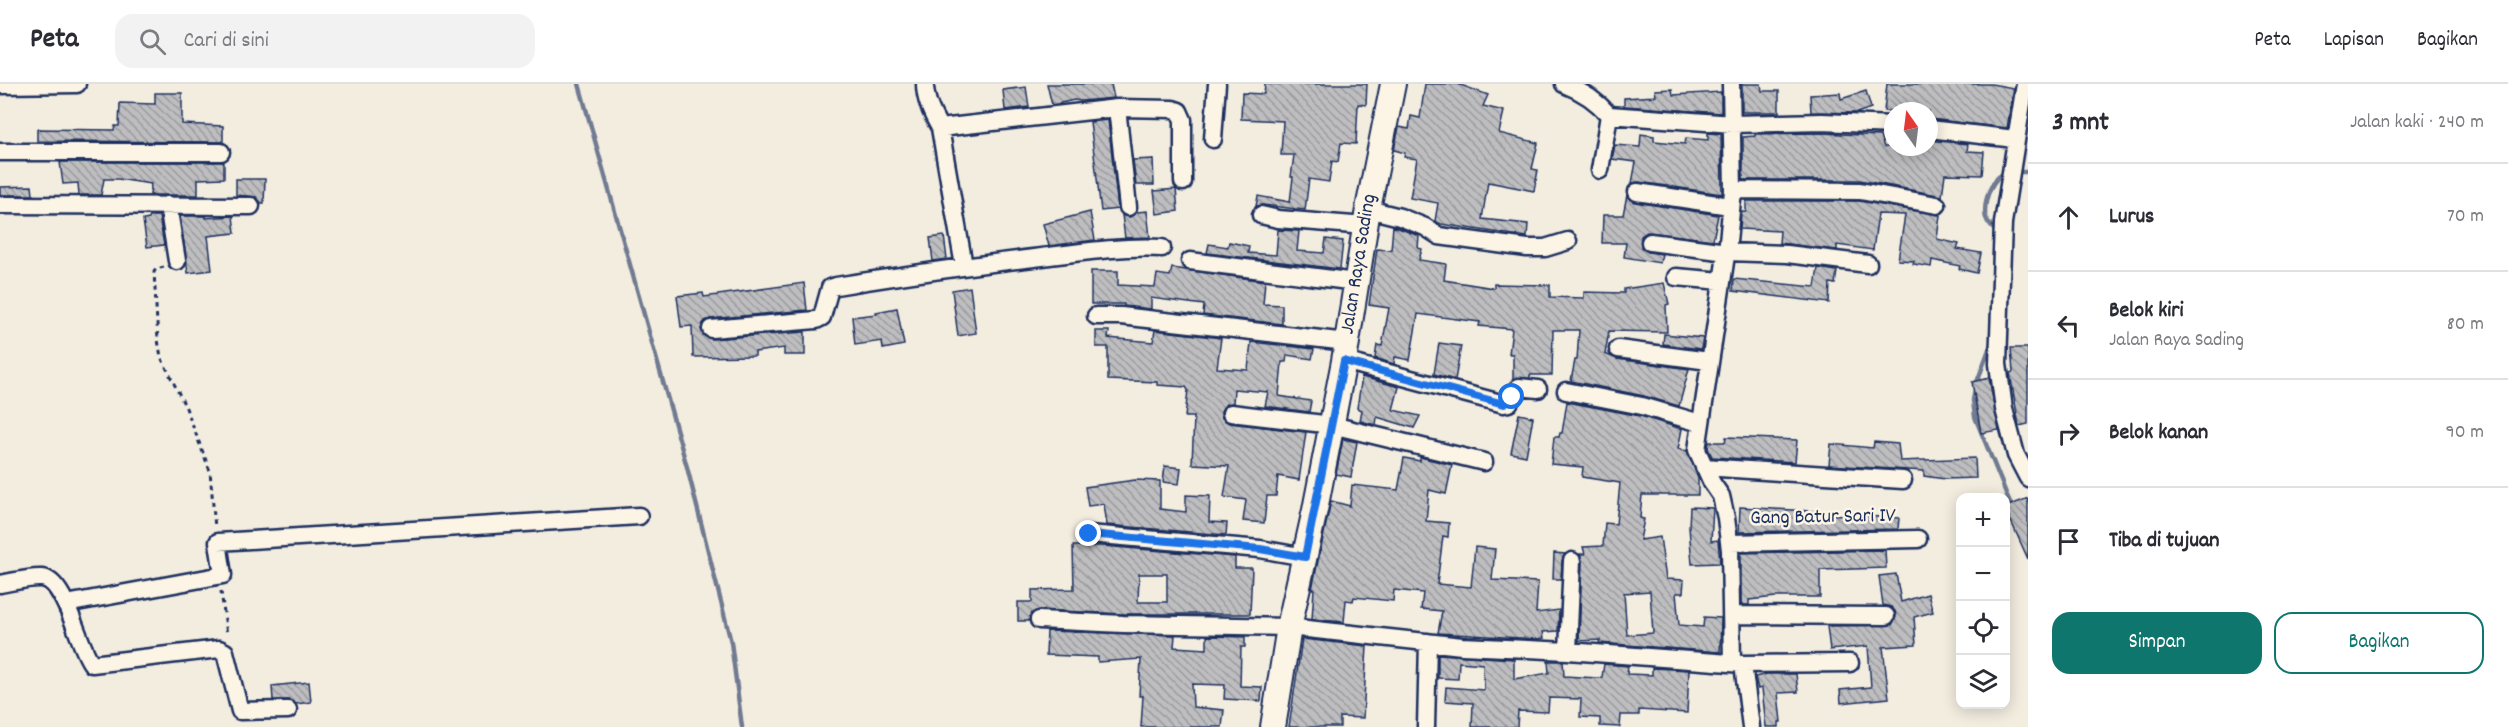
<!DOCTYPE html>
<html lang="id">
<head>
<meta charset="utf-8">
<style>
  :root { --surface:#fff; --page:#f2f2f3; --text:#2b2b33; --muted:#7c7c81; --line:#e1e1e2; --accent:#0f766e }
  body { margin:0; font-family:Dekko,sans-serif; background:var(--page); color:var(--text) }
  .controls { position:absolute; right:18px; bottom:18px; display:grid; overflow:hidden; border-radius:12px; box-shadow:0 3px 15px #0003 }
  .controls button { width:54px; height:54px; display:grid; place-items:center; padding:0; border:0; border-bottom:2px solid var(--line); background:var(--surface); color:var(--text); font:30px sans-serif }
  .compass { position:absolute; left:1884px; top:18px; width:54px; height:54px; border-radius:50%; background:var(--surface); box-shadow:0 3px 15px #0003; rotate:346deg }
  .stop { position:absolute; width:18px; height:18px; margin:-14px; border:4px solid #1a73e8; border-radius:50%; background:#fff }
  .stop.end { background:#1a73e8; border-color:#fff; box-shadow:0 2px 6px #0008 }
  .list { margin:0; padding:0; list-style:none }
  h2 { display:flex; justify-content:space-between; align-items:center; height:78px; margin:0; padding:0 24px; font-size:26px }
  h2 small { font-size:20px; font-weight:400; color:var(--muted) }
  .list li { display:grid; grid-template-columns:39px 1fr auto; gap:18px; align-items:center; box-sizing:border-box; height:108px; padding:0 24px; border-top:2px solid var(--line) }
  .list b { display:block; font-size:22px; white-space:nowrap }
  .list p { margin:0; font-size:20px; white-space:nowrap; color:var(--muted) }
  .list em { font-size:20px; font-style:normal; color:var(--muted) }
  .actions { display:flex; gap:12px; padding:18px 24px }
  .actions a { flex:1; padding:14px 0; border:2px solid var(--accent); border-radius:18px; text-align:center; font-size:21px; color:var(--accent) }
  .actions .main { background:var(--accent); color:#fff }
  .icon { flex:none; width:33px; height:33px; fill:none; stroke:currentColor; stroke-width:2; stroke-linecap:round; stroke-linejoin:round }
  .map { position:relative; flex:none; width:2028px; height:643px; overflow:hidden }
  header { display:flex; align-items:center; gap:36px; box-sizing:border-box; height:84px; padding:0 30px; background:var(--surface); border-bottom:2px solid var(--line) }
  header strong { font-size:28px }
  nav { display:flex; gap:33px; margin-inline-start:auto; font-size:21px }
  .search { width:420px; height:54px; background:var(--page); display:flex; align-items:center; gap:15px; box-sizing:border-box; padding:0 21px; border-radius:18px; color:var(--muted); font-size:22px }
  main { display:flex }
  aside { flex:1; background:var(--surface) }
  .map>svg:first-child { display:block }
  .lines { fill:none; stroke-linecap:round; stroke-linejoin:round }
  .stream { stroke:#707a91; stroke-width:4.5 }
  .building { fill:url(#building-back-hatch); stroke:#1b2f5e; stroke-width:1.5; fill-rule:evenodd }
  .street-casing { stroke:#1b2f5e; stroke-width:21 }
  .secondary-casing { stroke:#1b2f5e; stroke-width:28 }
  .path { stroke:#1b2f5e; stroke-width:3; stroke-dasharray:4.5 4.5; stroke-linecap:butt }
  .street { stroke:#fcf5e5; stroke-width:16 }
  .secondary { stroke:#fcf5e5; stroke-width:24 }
  .route { stroke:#1a73e8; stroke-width:8 }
  .labels { text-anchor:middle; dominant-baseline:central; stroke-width:5; stroke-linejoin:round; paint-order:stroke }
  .street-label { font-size:21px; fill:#1b2f5e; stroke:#fcf5e5 }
</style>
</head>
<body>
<header>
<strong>Peta</strong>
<div class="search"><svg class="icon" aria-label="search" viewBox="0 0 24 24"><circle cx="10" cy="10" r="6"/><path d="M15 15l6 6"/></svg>Cari di sini</div>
<nav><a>Peta</a><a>Lapisan</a><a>Bagikan</a></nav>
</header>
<main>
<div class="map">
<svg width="2028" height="643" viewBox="0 0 2028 643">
  <defs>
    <pattern id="building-back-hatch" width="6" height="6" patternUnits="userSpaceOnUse" patternTransform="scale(1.5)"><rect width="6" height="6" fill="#bebec0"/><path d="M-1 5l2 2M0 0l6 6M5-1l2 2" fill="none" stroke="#9a9b9f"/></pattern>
  </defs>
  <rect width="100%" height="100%" fill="#f3ede0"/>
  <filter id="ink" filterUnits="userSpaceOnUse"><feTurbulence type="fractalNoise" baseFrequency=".0167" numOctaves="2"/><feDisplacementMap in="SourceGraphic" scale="12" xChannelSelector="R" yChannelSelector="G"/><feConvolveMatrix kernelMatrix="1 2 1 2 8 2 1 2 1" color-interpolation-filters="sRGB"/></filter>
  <g filter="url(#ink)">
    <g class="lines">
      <path class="stream" d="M579 0 687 383 731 558 742 643
        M2016 88H2028
        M1998 149C1992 144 1985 137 1985 129 1985 113 1992 93 2007 88
        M1992 257 1976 301 1973 316 1975 333 2012 424"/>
    </g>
    <path class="building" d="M1047 0H1111L1114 14 1081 17 1074 16 1052 21Z
      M1265 0H1367L1366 21 1358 20 1356 60 1341 59 1338 78 1332 77 1329 98 1309 95 1305 126 1263 121 1256 122 1258 112 1290 118 1293 93H1291L1294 71H1281L1283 37 1241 35 1242 9 1264 10Z
      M1425 0H1458L1488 11 1483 22 1504 27 1499 49 1538 59 1532 85 1538 86 1534 107 1488 98 1482 135 1528 140 1527 153 1441 140 1435 137 1438 119 1410 114 1417 75 1404 73 1405 69 1394 66 1399 43 1409 45 1411 32 1420 34Z
      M1742 0H1761L1762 7H1779V28H1742Z
      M1887 0H1991L2014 4 2007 44 1929 35V27H1884Z
      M1026 3 1029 23 1005 26 1003 6Z
      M1672 5 1673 11 1721 8V29L1624 22V14L1656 12 1655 6Z
      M1866 7 1871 24 1857 29 1811 28 1810 11 1840 9 1841 15Z
      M155 9H182V40L223 42V58L37 57V45L114 46 115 42H119L120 19 155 20Z
      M1108 36 1118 125 1101 127 1090 38Z
      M1708 49 1721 50 1722 110 1639 98 1632 99 1636 78 1612 75 1615 61 1640 63 1641 50 1654 52V57L1685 60 1686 54 1708 56Z
      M1822 49 1880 52 1884 63H1929V56L1968 60 1967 67 1984 68 1982 91 1945 90 1942 112 1860 96H1743V53L1755 52V50Z
      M1153 75 1154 101H1136L1133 76Z
      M60 78H222L224 79V94L198 95V111H150L151 100 118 95H104L101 111H79L78 99 63 100Z
      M236 95H265L264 119H261L256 113 236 111Z
      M32 102 33 111H0V103Z
      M1176 105 1178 127 1157 130 1154 107Z
      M1627 111 1635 118 1718 131 1713 156 1647 148 1641 152V163L1648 168 1662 170 1660 179 1624 173 1626 159H1602L1603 131H1623Z
      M1746 117H1859L1940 131 1937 155 1959 160 1957 165 1981 169 1977 189 1959 185 1960 182 1932 176 1931 183 1913 180 1914 177 1898 176 1905 131 1878 130 1873 166 1837 161V166L1779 159 1780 147 1740 145 1741 128H1746Z
      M1147 127 1150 153 1125 154 1122 131 1130 133 1137 128Z
      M1090 128 1095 156 1049 162 1043 140Z
      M150 132H159L164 161 147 163 143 136 149 135Z
      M180 132H206V134L233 132 235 149 208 152 212 186 188 189Z
      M1393 142 1419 152 1418 164 1422 165 1419 176 1446 180 1444 196 1494 204V200L1550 201V213L1584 214V208L1624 209V205L1664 199 1669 220 1666 221 1667 248 1609 247 1605 270 1617 275 1689 285 1679 322 1644 312 1571 297 1575 276H1577L1579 246H1553L1552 291H1530V294L1513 295V270H1509L1512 245 1479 242 1480 238 1418 230 1410 276 1395 273 1394 280 1375 274 1377 261 1382 262 1389 224 1369 221 1377 165 1391 166Z
      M1278 146 1299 147 1297 167 1324 169 1326 155 1343 157 1340 185 1207 169 1209 160 1228 163 1229 158 1249 162 1248 169 1276 171Z
      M944 152 947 175 933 177 930 154Z
      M1172 184 1265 197 1263 220 1282 221V240L1203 231 1204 221 1151 214V225L1124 222V220H1091V187H1118V201L1155 203 1157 190 1170 192Z
      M1818 184 1837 187 1835 200 1830 199 1829 219 1733 207 1734 195 1815 203Z
      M804 199 807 226 710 235 705 237 701 245 703 251 712 255 805 248V271H784V264L755 268V272L693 273 692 242 681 243 677 212 703 209 704 213Z
      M970 203 976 249 958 252 952 206Z
      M897 224 904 261 883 265 882 257 855 261 852 233 877 230 876 228Z
      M1155 246 1221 254 1217 284 1248 286 1251 258 1314 265 1312 275 1287 271 1286 278H1282L1279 312 1311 317 1309 328 1265 322 1268 308 1234 305 1233 319 1226 320 1221 327 1222 334 1229 339 1306 348 1299 396 1278 392 1276 412H1267L1264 439 1243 437 1246 416 1224 413 1229 382 1192 380 1194 333H1185L1188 306 1186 303 1157 301V298L1108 296V263H1096V247H1109L1108 254 1153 258Z
      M1664 250 1703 254 1701 265 1663 260Z
      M1439 259 1461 262 1455 296 1434 290Z
      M2011 264H2028V340L2019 342 2010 289 2013 288Z
      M1362 293 1399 303 1393 326 1420 332 1414 344 1377 333 1376 341 1360 337 1362 326 1357 324Z
      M1989 294 1999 346 1981 349 1972 298Z
      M1567 318 1640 332 1682 345 1678 365 1687 367 1698 393V411H1642L1640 434 1644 435 1640 456 1660 453 1666 495 1684 496 1683 509H1676L1679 541 1703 543 1704 533 1721 534 1720 568 1599 559 1600 556 1579 557 1582 477 1580 470H1585L1583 463 1603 462 1605 439 1616 440 1620 399 1582 393 1583 383 1551 380 1554 353H1559L1560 349H1562ZM1650 507 1653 549 1627 551 1624 509Z
      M1519 330 1533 333 1526 372 1511 369Z
      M1726 353 1797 356 1795 378 1712 373 1708 364 1709 358H1725Z
      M1343 355 1357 358 1351 393 1336 390Z
      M1874 358 1898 360 1900 377 1975 374 1976 394 1945 395 1924 392V387L1829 381 1831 360 1873 364Z
      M1420 373 1452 381 1446 410 1429 406 1426 437 1449 439 1448 453 1443 452 1437 500 1471 503 1475 463 1495 465 1492 496 1538 498 1536 529 1559 526 1558 547 1543 548 1544 554 1536 555 1438 549 1442 527 1421 525 1423 509 1394 506 1393 517 1354 513 1353 517 1346 516 1344 538 1312 535 1314 505H1312L1331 417 1350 422 1352 401 1398 406 1404 374 1420 377Z
      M1165 382 1181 384 1179 400 1163 398Z
      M1135 396 1160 397V425L1186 428V411L1210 412 1209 438 1227 439 1226 451 1107 441 1104 420 1088 422 1085 403Z
      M2028 414V475L2006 426V423Z
      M1690 423 1713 424 1711 457 1718 456 1720 479 1692 480 1689 443Z
      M1740 423 1827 428 1826 430 1899 434 1898 445 1739 448Z
      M1073 462H1102L1235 473V484H1252L1250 530H1123L1040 526 1031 530 1029 537H1018V518H1032V506L1074 505ZM1139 490H1167V518H1138Z
      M1885 466 1886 484 1820 486V513H1776L1749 516V521H1741V469Z
      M1554 469 1565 470 1562 477 1561 495H1553Z
      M1896 490 1901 518 1928 510 1933 528 1914 533 1916 561 1883 563 1889 614 1841 619 1840 606 1871 603 1868 562 1830 566 1827 542 1892 541 1896 533 1895 527 1891 523 1883 521 1879 492Z
      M1047 547 1175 551 1174 563 1207 565V552L1245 553V563H1241L1240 602 1262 603 1261 617 1224 615 1225 601 1192 600 1193 623 1224 626 1222 643H1141L1143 612H1139L1141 575 1098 578V573L1046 571Z
      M1302 555 1367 562 1363 634 1340 633V643H1289Z
      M1438 570 1514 575V595L1549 589 1548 577H1563L1564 592 1598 594 1602 593 1604 580 1628 582 1627 590 1652 591V584L1689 586 1687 629 1639 626V631H1621L1620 643 1600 642V634L1580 633 1581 615 1549 614 1548 628 1518 627 1517 643H1472L1473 619 1445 617 1446 603 1484 606 1483 580 1459 578 1458 595 1438 594Z
      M1767 590H1796L1798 608 1778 609 1781 638H1779V643H1766L1762 604 1758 605 1755 593Z
      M309 598 311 618 296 620 288 616H273L272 602Z"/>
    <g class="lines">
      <g class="street-casing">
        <path id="street" d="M925 0C925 16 932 30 940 44L964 182
          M1564 0C1582 7 1596 16 1609 31L1733 40 1822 38 1893 41
          M1731 0 1733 106 1728 158 1697 366 1712 399 1721 412 1726 434 1730 466 1732 579
          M2025 0 2003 139 1998 280 2004 325 2016 371 2028 394
          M0 1 77 0
          M1117 24 1128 123
          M940 44 1117 24 1173 25 1179 27 1183 36V98
          M1929 45 2015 55
          M1213 55 1217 0
          M0 68H221
          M1600 86 1609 31
          M1733 106 1860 107 1937 121
          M1637 108 1730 122
          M0 121 251 122
          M168 121 177 177
          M1368 125 1400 133 1425 143 1439 152 1527 164H1545L1568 157
          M1261 131 1278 135 1366 142
          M1650 158 1727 168 1787 170 1868 180
          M1190 177 1356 198
          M1676 193 1722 197
          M1096 232H1121L1347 258
          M711 245 816 236 822 233 830 204 836 202C904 191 973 181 1042 173 1082 168 1122 162 1162 164
          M1618 265 1709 277
          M1344 277 1504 320 1509 319 1519 303 1538 305
          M1566 307 1642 322 1700 339
          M1231 329 1332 341 1484 378
          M1704 383 1903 396
          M1089 450 1260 465 1305 473
          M1729 459 1918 455
          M0 500C13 498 29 493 42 494 66 496 78 563 92 580L219 565 225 568 240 627 288 626
          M66 520 223 491 218 458 639 432
          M1731 531 1886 532
          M1039 536 1123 540 1289 543 1462 562 1568 567 1743 580 1850 579
          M1568 567 1572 477
          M1743 580 1751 643
          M1426 643 1428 558"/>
      </g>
      <g class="secondary-casing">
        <g id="secondary">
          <path id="s1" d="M1273 643 1289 543 1315 426 1344 277 1368 125 1393 0"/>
        </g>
      </g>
      <path class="path" d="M164 183 156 185 154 188 158 256 161 273 186 324 210 387 215 444
        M221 507 227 551"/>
      <use href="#street" class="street"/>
      <use href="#secondary" class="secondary"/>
    </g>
  </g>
  <g class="lines" filter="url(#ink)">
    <path class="route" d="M1089 450 1260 465 1305 473 1344 277 1504 320 1512 313"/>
  </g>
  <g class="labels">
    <g class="street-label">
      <text stroke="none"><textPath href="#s1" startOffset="471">Jalan Raya Sading</textPath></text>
      <text transform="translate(1823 434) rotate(-1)">Gang Batur Sari IV</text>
    </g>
  </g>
</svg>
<div class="controls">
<button>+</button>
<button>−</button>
<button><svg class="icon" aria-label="locate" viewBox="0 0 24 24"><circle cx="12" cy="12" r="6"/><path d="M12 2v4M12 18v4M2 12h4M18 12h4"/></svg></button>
<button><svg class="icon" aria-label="layers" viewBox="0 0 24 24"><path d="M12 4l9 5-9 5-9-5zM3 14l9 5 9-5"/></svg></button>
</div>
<svg class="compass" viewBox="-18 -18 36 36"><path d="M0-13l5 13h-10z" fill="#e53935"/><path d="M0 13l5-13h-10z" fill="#7c7c81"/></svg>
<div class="stop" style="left:1512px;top:313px"></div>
<div class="stop end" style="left:1089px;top:450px"></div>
</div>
<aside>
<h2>3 mnt<small>Jalan kaki · 240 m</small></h2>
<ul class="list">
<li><svg class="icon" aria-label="ahead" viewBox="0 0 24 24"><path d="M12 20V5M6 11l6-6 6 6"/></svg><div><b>Lurus</b></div><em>70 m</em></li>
<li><svg class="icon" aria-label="left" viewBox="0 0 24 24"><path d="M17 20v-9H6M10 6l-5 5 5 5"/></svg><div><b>Belok kiri</b><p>Jalan Raya Sading</p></div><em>80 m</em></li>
<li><svg class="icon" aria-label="right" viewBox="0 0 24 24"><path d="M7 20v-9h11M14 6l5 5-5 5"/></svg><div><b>Belok kanan</b></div><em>90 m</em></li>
<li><svg class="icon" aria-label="arrive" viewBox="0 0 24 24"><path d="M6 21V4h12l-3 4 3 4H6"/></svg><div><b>Tiba di tujuan</b></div></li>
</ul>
<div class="actions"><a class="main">Simpan</a><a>Bagikan</a></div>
</aside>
</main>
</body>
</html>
